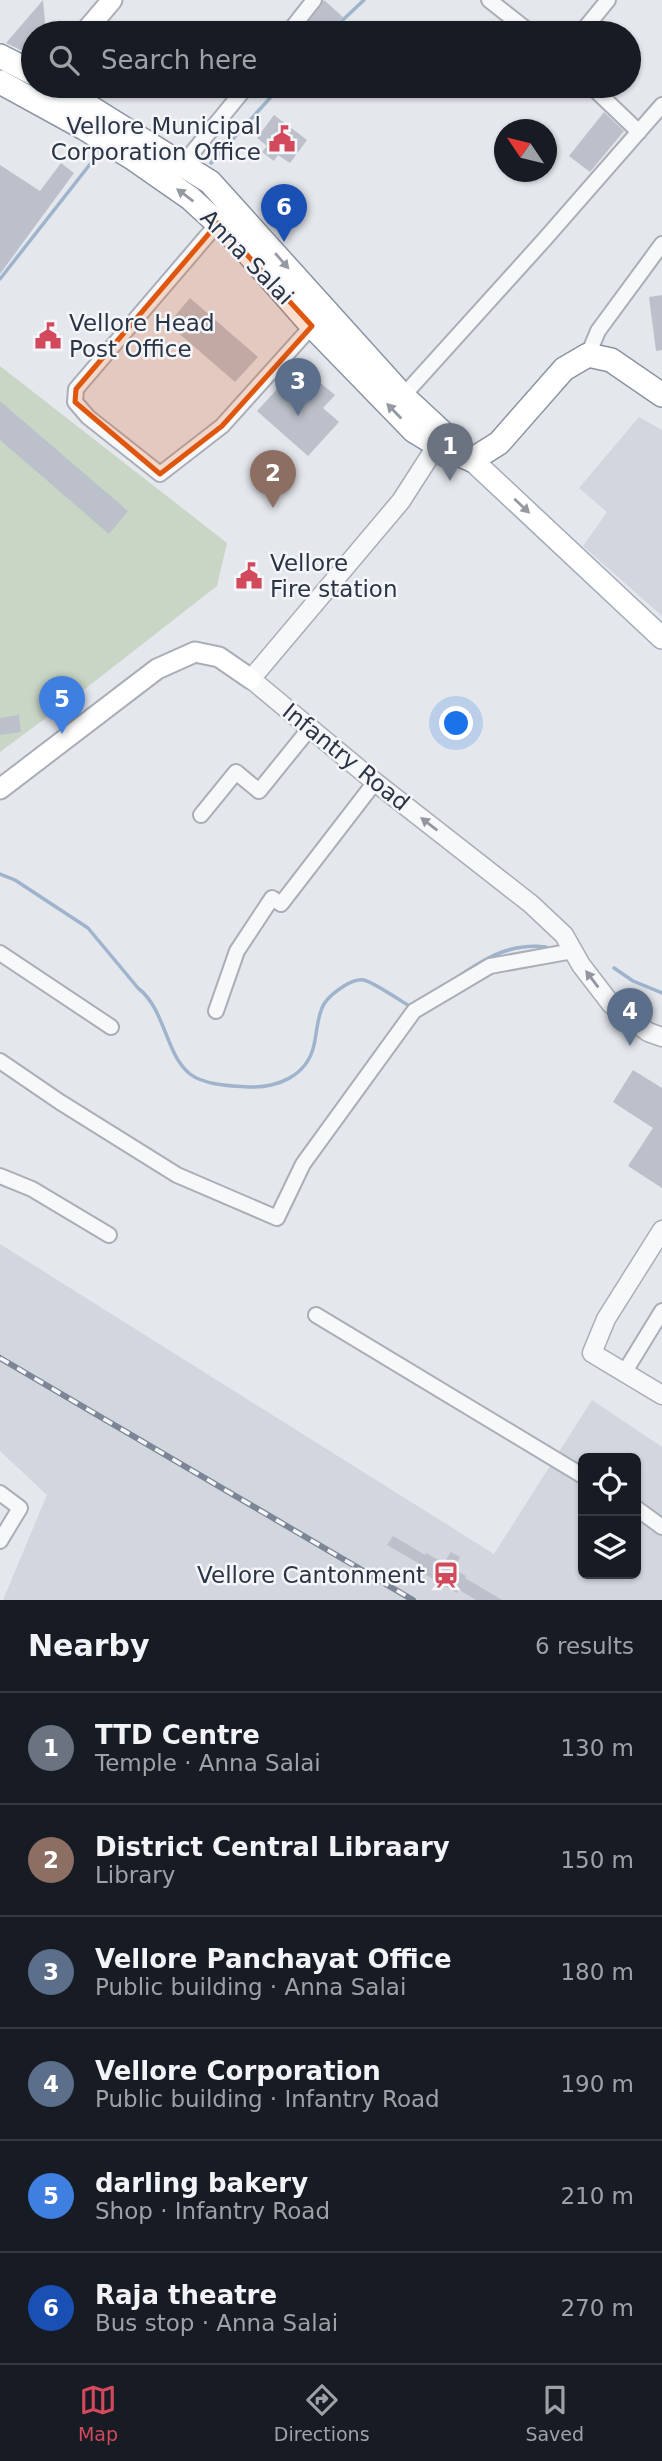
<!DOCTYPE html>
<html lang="en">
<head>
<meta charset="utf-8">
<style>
  :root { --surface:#171b24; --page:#242831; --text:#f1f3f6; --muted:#9ea1a6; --line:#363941; --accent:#d1495b }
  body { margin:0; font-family:"DejaVu Sans",sans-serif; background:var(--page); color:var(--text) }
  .controls { position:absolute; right:21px; bottom:21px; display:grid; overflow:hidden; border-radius:10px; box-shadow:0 2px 5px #0004 }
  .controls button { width:63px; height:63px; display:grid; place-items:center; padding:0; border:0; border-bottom:2px solid var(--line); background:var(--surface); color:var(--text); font:35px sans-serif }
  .compass { position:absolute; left:494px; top:119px; width:63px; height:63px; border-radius:50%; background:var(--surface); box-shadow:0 2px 5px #0004; rotate:305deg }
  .you { position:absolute; left:457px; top:724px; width:24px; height:24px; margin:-18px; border:5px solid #fff; border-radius:50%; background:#1a73e8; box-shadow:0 0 0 10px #1a73e833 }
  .badge { display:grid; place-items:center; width:46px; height:46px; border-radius:50%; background:var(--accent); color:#fff; font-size:23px; font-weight:700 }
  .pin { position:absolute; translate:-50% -58px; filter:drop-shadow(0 2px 4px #0008) }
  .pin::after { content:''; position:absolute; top:37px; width:24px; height:21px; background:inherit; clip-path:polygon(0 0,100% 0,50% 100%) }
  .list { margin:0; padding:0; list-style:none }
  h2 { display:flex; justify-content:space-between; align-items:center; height:91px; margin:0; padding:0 28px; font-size:30px }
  h2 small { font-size:23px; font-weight:400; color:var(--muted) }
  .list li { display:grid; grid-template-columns:46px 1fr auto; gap:21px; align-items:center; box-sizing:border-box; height:112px; padding:0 28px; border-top:2px solid var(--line) }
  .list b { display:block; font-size:26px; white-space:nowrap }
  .list p { margin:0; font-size:23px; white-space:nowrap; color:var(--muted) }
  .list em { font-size:23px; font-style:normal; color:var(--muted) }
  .icon { flex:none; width:38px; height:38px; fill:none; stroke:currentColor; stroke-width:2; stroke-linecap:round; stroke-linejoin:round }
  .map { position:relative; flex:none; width:662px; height:1600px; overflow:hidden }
  .search { position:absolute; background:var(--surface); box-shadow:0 2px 5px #0004; left:21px; right:21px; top:21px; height:77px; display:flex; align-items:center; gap:18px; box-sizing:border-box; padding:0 24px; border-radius:38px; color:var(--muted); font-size:26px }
  .sheet { height:763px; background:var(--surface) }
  nav { display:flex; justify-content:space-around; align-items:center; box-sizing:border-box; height:98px; border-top:2px solid var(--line); background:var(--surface); font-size:19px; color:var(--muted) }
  nav a { display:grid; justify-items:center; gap:4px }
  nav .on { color:var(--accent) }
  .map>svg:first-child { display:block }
  .built { fill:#d2d6de; fill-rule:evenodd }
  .green { fill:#c9d6c5 }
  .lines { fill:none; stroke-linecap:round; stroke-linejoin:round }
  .stream { stroke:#9fb4cc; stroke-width:3.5 }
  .building { fill:#bbc0ca }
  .minor-casing { stroke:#a9aeb7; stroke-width:18 }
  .tertiary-casing { stroke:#a9aeb7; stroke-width:21 }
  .secondary-casing { stroke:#a9aeb7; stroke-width:23 }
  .primary-casing { stroke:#a3abb8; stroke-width:24 }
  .trunk-casing { stroke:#8b94a3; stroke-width:26 }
  .minor { stroke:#f7f8fa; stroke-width:14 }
  .tertiary { stroke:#f7f8fa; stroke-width:18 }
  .secondary { stroke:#fff; stroke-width:19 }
  .primary { stroke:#fff; stroke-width:21 }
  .trunk { stroke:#fff; stroke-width:23 }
  .rail-casing { stroke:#7d8696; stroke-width:6 }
  .rail { stroke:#f4f6f9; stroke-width:3.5; stroke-dasharray:10; stroke-linecap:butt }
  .oneway { fill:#959aa2 }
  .oneway2 { fill:#9196a0 }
  .marked { fill:#df570f; fill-opacity:0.2; stroke:#df570f; stroke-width:5; stroke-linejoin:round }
  .labels { text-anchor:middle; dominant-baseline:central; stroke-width:5; stroke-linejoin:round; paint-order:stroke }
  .poi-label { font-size:23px; fill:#2b3445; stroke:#f4f6f9; text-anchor:end }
  .street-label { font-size:23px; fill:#2b3445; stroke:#f4f6f9 }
</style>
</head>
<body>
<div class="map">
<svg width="662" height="1600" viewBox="0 0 662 1600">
  <rect width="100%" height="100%" fill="#e4e7ec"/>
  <path class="built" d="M639 417 662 430V616L583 546 607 512 579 488Z
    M0 1244 494 1554 592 1400 662 1447V1600H3L47 1495 0 1451ZM583 1458H636V1574H583Z"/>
  <path class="green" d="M0 366 227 543 217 586 90 685 0 752Z"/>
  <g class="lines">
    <path class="stream" d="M329 33 364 0
      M211 163 281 86
      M0 279 91 163
      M0 874 15 880 88 928 138 988C166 1010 165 1054 190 1074 204 1085 231 1086 248 1087 276 1088 307 1077 314 1045 317 1032 317 1016 324 1004 329 996 336 991 344 986 349 983 358 979 364 980 373 982 401 1001 411 1007
      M614 968 633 981 662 993
      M458 977C487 957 511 943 546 947"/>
  </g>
  <path class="building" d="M43 0 46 33H33V56L6 43Z
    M324 0 343 17 327 33H300Z
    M604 112 624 131 590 172 569 156Z
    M274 115 307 140 290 163 278 155 274 161 262 152 267 146 257 138Z
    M61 163 74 173 0 274V165L40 191Z
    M662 295V350L656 351 649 297Z
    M190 298 258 357 235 382 168 324Z
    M289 376 308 393 318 381 335 395 323 408 339 422 308 456 257 411Z
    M0 401 128 511 109 534 0 440Z
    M19 715 21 732 0 735V718Z
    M633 1070 662 1088V1188L628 1166 653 1128 613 1102Z
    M393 1536 425 1555 426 1553 444 1563 451 1552 460 1557 454 1569 466 1576 465 1578 502 1600H476L458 1589 457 1593 416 1569 420 1564 387 1545Z"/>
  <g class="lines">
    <g class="minor-casing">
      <path id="minor" d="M489 0 531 33
        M288 33 314 0
        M581 33 608 0
        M591 86 639 132
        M183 164 247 86
        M218 223 76 389 75 402 88 417 160 474 222 426 312 326
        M588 355 598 331 662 244
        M403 396 544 240 662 105
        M201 815 236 772 259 791 310 728
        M0 953 111 1027
        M216 1011 237 951 272 898 281 904 375 782
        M0 1061 60 1102 177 1175 277 1218 303 1164 414 1011 490 966 573 951
        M0 1176 32 1189 109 1235
        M316 1315 583 1476
        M624 1373 662 1311
        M0 1493 20 1508 0 1541
        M636 1508 662 1527"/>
    </g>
    <g class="tertiary-casing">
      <path id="tertiary" d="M437 445 401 501 251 679 375 782 531 904 564 935 581 965 611 1004 648 1032 662 1037
        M662 1230 606 1319 592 1353 662 1395"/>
    </g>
    <g class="secondary-casing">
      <path id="secondary" d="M84 33 112 0
        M0 789 157 669 195 652 219 657 251 679"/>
    </g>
    <g class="primary-casing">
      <path id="primary" d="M472 460 662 638"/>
    </g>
    <g class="trunk-casing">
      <path id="trunk" d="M0 56 33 73
        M0 82 84 128 134 159 190 198 240 244 312 326 414 431 437 445 472 460
        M56 86 210 182 403 396 459 448
        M472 460 499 443 564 369 588 355 611 360 662 395"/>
    </g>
    <use href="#minor" class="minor"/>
    <use href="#tertiary" class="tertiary"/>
    <use href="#secondary" class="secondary"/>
    <use href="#primary" class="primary"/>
    <use href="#trunk" class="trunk"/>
    <g class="rail-casing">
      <path id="rail" d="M0 1358 413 1600"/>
    </g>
    <use href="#rail" class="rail"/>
  </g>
  <defs><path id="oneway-solid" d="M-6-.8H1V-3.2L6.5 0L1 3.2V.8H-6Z" transform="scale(1.75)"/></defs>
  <g class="oneway">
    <use href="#oneway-solid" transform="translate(185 195) rotate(-143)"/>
    <use href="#oneway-solid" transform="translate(282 261) rotate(49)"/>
    <use href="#oneway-solid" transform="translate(394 411) rotate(-134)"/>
    <use href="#oneway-solid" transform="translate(522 506) rotate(43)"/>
  </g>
  <g class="oneway2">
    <use href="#oneway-solid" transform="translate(429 824) rotate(-142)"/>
    <use href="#oneway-solid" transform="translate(592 979) rotate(-127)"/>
  </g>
  <path class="marked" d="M218 223 312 326 222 426 160 474 75 402 76 389Z"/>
  <defs>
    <g id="civic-bare" transform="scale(2.1)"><path d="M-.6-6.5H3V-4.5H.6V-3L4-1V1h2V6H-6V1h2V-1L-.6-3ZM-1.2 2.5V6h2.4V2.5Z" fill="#d1495b" stroke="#f4f6f9" stroke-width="2.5" paint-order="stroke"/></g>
    <g id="station-bare" transform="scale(2.1)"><path d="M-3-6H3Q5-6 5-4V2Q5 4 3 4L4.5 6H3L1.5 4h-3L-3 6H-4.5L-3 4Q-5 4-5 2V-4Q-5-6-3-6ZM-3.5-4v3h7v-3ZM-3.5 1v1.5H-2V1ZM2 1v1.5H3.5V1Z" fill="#d1495b" stroke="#f4f6f9" stroke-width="2.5" paint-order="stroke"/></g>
  </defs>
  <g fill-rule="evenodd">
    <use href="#civic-bare" x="282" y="139"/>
    <use href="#civic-bare" x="48" y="336"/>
    <use href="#civic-bare" x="249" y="576"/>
    <use href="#station-bare" x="446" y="1575"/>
  </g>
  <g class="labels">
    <g class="poi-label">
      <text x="261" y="126">Vellore Municipal<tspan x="261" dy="26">Corporation Office</tspan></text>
      <text x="69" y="323" text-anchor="start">Vellore Head<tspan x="69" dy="26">Post Office</tspan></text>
      <text x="270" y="563" text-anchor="start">Vellore<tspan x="270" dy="26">Fire station</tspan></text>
      <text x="425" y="1575">Vellore Cantonment</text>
    </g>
    <g class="street-label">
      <text transform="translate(247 257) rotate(46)">Anna Salai</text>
      <text transform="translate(346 757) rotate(39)">Infantry Road</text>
    </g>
  </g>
</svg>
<div class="controls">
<button><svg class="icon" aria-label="locate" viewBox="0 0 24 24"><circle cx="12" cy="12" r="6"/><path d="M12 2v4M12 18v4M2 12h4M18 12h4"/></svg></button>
<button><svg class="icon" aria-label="layers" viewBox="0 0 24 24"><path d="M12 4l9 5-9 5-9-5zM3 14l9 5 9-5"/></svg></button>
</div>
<svg class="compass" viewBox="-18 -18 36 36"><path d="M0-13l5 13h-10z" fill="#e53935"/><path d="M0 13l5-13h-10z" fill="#9ea1a6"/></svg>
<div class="you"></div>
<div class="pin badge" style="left:450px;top:481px;background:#6b7280">1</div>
<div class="pin badge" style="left:273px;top:508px;background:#8d6e63">2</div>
<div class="pin badge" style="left:298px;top:416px;background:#5c6f8a">3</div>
<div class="pin badge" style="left:630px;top:1046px;background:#5c6f8a">4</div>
<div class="pin badge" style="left:62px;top:734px;background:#3f7fe0">5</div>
<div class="pin badge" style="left:284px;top:242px;background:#1a4fb4">6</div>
<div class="search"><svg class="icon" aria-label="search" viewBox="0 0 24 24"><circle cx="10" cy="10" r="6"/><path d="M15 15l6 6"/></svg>Search here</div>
</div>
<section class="sheet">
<h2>Nearby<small>6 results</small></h2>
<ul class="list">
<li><span class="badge" style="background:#6b7280">1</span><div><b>TTD Centre</b><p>Temple · Anna Salai</p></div><em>130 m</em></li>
<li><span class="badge" style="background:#8d6e63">2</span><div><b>District Central Libraary</b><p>Library</p></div><em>150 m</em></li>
<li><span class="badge" style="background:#5c6f8a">3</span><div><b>Vellore Panchayat Office</b><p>Public building · Anna Salai</p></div><em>180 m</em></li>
<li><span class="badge" style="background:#5c6f8a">4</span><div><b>Vellore Corporation</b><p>Public building · Infantry Road</p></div><em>190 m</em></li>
<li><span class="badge" style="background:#3f7fe0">5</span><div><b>darling bakery</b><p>Shop · Infantry Road</p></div><em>210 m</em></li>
<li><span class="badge" style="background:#1a4fb4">6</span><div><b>Raja theatre</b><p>Bus stop · Anna Salai</p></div><em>270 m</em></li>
</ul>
</section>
<nav>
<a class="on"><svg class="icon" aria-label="map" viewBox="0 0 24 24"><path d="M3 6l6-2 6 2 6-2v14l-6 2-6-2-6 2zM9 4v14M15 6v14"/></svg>Map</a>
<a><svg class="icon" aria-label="directions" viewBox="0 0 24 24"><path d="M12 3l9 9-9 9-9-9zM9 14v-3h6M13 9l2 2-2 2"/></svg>Directions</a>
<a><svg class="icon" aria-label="saved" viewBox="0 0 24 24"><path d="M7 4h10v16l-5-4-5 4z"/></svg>Saved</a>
</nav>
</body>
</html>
